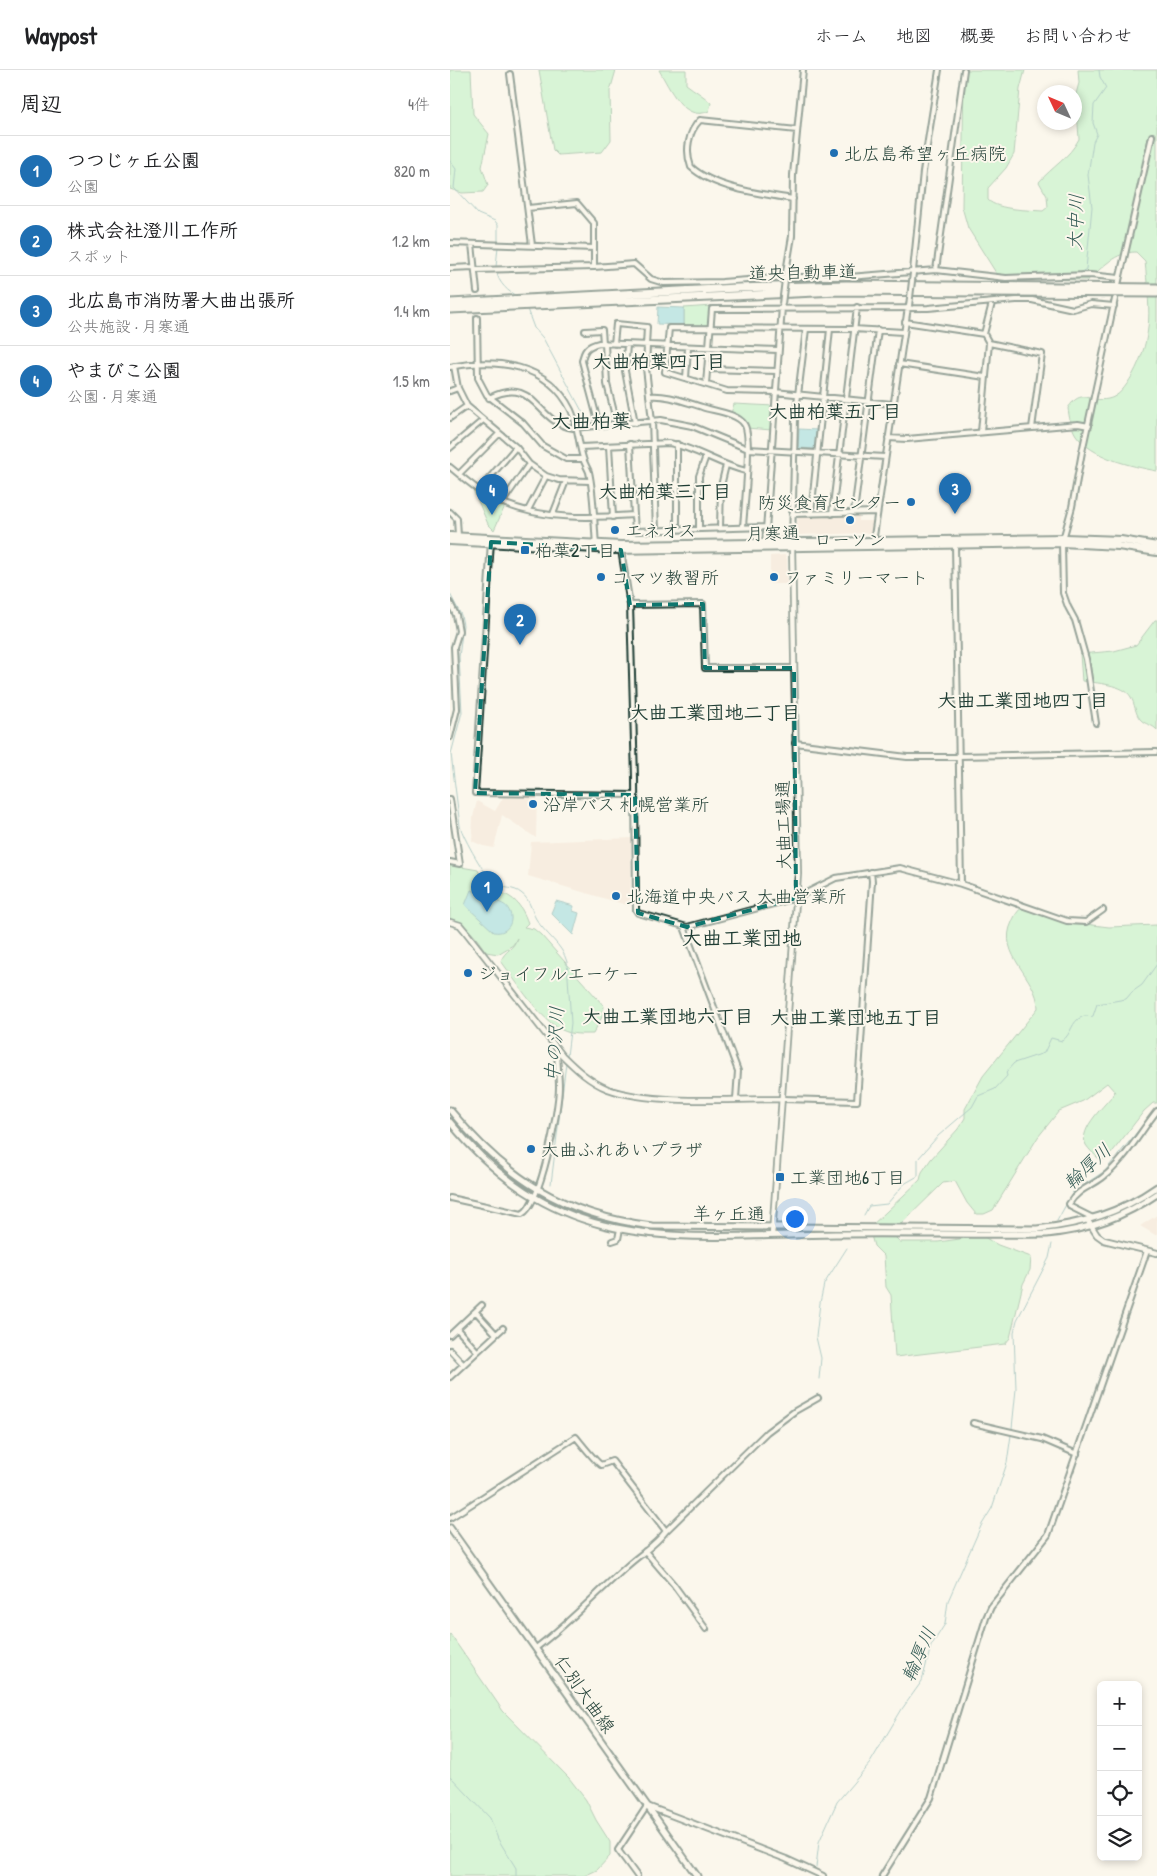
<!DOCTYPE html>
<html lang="ja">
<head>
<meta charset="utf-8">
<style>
  :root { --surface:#fff; --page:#f6f6f6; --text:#202124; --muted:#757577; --line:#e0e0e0; --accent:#1f6fb2 }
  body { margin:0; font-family:"Patrick Hand","Klee One",sans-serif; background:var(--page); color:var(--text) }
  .controls { position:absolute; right:15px; bottom:15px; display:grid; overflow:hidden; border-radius:8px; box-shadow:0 2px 8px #0003 }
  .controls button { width:45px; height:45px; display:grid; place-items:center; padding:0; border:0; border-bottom:1px solid var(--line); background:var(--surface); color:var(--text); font:25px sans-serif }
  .compass { position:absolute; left:587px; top:15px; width:45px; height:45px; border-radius:50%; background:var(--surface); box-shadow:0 2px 8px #0003; rotate:314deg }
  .you { position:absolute; left:344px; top:1148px; width:18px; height:18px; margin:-12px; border:4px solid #fff; border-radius:50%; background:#1a73e8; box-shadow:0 0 0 8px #1a73e833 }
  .badge { display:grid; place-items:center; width:32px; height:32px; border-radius:50%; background:var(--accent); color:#fff; font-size:16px; font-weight:700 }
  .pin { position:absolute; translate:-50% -41px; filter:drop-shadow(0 1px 2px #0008) }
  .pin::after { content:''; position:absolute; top:26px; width:18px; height:15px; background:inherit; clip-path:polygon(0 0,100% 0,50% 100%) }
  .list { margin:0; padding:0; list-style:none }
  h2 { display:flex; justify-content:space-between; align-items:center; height:65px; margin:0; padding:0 20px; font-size:21px }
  h2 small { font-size:16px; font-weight:400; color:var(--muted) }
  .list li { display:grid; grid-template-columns:32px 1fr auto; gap:15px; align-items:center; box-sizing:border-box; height:70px; padding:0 20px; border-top:1px solid var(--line) }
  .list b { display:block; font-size:19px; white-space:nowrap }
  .list p { margin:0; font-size:16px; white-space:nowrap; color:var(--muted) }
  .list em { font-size:16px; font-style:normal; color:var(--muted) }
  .icon { flex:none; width:28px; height:28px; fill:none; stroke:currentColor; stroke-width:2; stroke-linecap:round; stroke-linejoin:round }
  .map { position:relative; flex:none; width:707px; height:1806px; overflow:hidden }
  header { display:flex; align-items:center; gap:30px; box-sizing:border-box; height:70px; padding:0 25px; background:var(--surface); border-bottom:1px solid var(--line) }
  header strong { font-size:24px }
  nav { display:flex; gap:28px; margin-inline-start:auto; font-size:18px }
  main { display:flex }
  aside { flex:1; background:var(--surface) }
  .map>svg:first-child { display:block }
  .built { fill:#f2e0d0 }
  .green { fill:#aef0ba; stroke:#669677 }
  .water { fill:#81d3d9; stroke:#5a9797 }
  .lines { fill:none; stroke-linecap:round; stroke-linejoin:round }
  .stream { stroke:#5a9797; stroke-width:1 }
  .minor-tunnel { stroke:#cfd2c7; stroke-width:4; stroke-dasharray:4 2; stroke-linecap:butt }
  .minor-casing { stroke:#1f3d34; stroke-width:8 }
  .tertiary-casing { stroke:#1f3d34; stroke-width:8 }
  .secondary-casing { stroke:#1f3d34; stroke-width:9 }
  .trunk-casing { stroke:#1f3d34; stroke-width:10 }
  .motorway-casing { stroke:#1f3d34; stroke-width:11 }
  .minor { stroke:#fbf7ec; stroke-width:4 }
  .tertiary { stroke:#fbf7ec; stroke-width:4.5 }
  .secondary { stroke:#fbf7ec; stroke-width:5 }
  .trunk { stroke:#fbf7ec; stroke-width:6 }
  .motorway { stroke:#fbf7ec; stroke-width:7 }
  .minor-bridge-casing { stroke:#1f3d34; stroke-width:8; stroke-linecap:butt }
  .minor-bridge { stroke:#fbf7ec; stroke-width:4 }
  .marked { fill:none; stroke:#0f766e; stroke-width:4; stroke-dasharray:10 6; stroke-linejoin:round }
  .poi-dot { fill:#1f6fb2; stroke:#fbf7ec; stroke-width:2 }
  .labels { text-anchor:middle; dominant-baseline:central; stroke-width:4; stroke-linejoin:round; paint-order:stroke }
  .poi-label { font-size:18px; fill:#1f3d34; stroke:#fbf7ec; text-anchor:start }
  .street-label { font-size:18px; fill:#1f3d34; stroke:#fbf7ec }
  .water-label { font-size:19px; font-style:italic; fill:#335b55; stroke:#fbf7ec }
  .neighbourhood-label { font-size:19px; font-weight:bold; fill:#1f3d34; stroke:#fbf7ec }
  .quarter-label { font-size:20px; font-weight:bold; fill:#1f3d34; stroke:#fbf7ec }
</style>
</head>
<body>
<header>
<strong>Waypost</strong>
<nav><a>ホーム</a><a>地図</a><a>概要</a><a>お問い合わせ</a></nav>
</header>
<main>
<aside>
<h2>周辺<small>4件</small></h2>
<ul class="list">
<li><span class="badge">1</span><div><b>つつじヶ丘公園</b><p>公園</p></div><em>820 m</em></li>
<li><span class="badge">2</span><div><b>株式会社澄川工作所</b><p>スポット</p></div><em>1.2 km</em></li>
<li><span class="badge">3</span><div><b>北広島市消防署大曲出張所</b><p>公共施設 · 月寒通</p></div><em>1.4 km</em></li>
<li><span class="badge">4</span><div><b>やまびこ公園</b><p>公園 · 月寒通</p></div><em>1.5 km</em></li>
</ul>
</aside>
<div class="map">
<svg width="707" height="1806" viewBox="0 0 707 1806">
  <rect width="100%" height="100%" fill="#fbf7ec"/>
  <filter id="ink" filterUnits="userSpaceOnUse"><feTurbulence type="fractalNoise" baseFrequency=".02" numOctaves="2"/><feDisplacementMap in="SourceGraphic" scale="10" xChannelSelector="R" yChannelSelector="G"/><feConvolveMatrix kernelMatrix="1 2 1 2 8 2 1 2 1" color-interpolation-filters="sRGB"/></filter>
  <g filter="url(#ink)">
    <path class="built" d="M409 446V451H424L422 463 346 465 348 447Z
      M335 485 337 489V514H320V486Z
      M54 726 87 727 86 768 52 745 44 778 33 776 22 771 23 747 27 731 45 741Z
      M182 768 180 836 78 806 81 772Z
      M707 1145V1166L690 1156Z"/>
    <path class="green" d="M0 0H21L23 44 39 64 32 97 38 115 33 122 12 123 0 119Z
      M89 0H166L160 21 161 70 152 82 108 85 103 80Z
      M209 0H236V14C245 21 253 25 261 33L259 41C234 53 219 17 209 0Z
      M514 0H575L570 19 564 84 556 98 538 118V130C548 140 579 140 593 141L598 137 597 126 589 112C602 97 619 88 629 69L626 24 629 13 628 0H707V401C681 396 642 388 626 365 621 357 619 347 618 338 632 317 639 333 658 329 669 327 676 316 682 306 705 264 699 237 695 191L686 182C665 182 653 197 638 210L564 209 548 206 518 158 512 137Z
      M262 236 260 259 234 258V238Z
      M284 334 324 336 322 360 296 358 294 354 280 346Z
      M22 417 55 436 44 460 38 454Z
      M705 550H707V660C702 654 695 655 690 649 685 643 685 634 681 627 674 614 645 613 632 611L630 584 664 581 686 575Z
      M0 795 28 800C37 821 42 816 60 827 70 833 74 843 78 853L74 857 84 859 91 865 154 936 153 945 143 964C132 964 122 965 112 960 90 950 66 911 51 891 54 881 64 879 67 868L63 875 48 884 36 882C26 867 17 854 0 849Z
      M578 835 627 853 659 857 707 855V1033H703L694 1041 657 1089H649C645 1085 639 1080 636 1075 627 1059 657 1034 665 1022L657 1013 633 1031 609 1041 588 1067 543 1140 534 1144H526L517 1133 505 1111 493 1113 447 1158 445 1167 450 1172H488L532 1166 548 1175 581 1187 580 1200 573 1214 560 1268 555 1274 445 1287 441 1225 436 1217 434 1186 424 1176 419 1158 470 1110 472 1102 481 1089 508 1059 515 1048V1039L533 1006 588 938C588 907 546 885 562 852 566 843 569 838 578 835Z
      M0 1564 53 1641 119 1708 136 1730 146 1750 160 1772V1786L147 1800 134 1806H0Z"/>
    <path class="water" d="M208 237 234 238V255L207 254Z
      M349 359 368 360 367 379 348 378Z
      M21 820C26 821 54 834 56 836 67 848 59 865 44 862L15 835Z
      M106 831 124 836 123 841 129 843 123 865 101 843Z"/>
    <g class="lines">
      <path class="stream" d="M0 91 6 99 4 118 28 144 45 151 48 155V172
        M46 197 48 176
        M466 198H484
        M488 198 564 206
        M47 203C48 212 59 223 67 226
        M593 205 630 203 636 199 642 137 638 105 643 72 647 64 643 53 644 35 656 18 650 7 649 0
        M77 239 84 258 93 268 133 343
        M0 524 11 545 13 555 9 587 12 642 1 684 10 756C13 767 36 809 46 814 53 819 64 817 71 823 80 829 81 840 86 849 96 865 112 874 117 892L121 953 117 986
        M101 1114 116 993
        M414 1145 419 1136 437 1134 454 1114 468 1106V1089L488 1066 522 1037 528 1026 545 1019 557 1006 556 1002 564 993 594 983 601 968 612 971C622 964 621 951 632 947 637 944 638 948 643 946L647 934 676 929 682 922 692 915 707 894
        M607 1151 623 1122 655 1101 707 1038
        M369 1309 371 1288 366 1267 370 1233 374 1214 397 1178
        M562 1358 566 1319 564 1262 567 1250 599 1188 602 1174
        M0 1706 40 1748 48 1769 66 1798V1806
        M366 1797 369 1772 387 1732 420 1693 452 1639 472 1611 481 1576 495 1554 498 1531 531 1456 542 1438 557 1393 561 1365"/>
      <path class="minor-tunnel" d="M27 221V248"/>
      <g class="minor-casing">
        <path id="minor" d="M60 4 82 175
          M343 129C313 124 265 119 241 97 235 81 238 62 250 50L347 60
          M78 138 127 133 144 153V197
          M0 173 144 178
          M22 174 27 221
          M0 198 24 197
          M25 200 144 197 184 194 201 209 214 213 272 212 335 207H399L486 200 556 208 640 205 669 208
          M486 200 514 0
          M463 201 473 102 489 0
          M335 208 342 166 343 105 353 0
          M668 215 702 66
          M27 248 28 308 37 325 73 353 93 376 116 389H133
          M455 252 534 264
          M135 261 152 260 153 273
          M155 273 157 314 167 354
          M539 273 592 284 582 358
          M164 274 166 254 197 257 196 276
          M177 275 175 301 185 353
          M197 276 196 298 202 351 206 460
          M449 294 535 307
          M4 296 8 318 17 336 66 377 79 394 96 406 109 410 139 411
          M0 297C45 288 98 293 121 340 128 355 128 372 133 388 134 393 137 397 139 402 144 424 144 452 146 475
          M257 299 327 301
          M236 308 238 278
          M256 314 262 239 478 238 566 230H582L623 239 641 234 664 236
          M0 321 8 318
          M199 326C217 324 235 332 252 337 263 341 287 343 294 354 303 365 294 439 293 457
          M39 328C86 304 85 353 123 358L211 350 242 356 298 379 435 387
          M442 334 325 322 277 321 215 302 219 258 404 259 453 262
          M0 348 17 336
          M149 355 132 291C134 280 137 276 149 273L328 280
          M531 362 539 273 534 264 542 233
          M438 368 457 369 628 354 639 356
          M180 374 184 445
          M227 374V459
          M159 376 163 447
          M131 377 219 373C246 378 269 395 296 401
          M0 378 32 351
          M0 397C16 410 31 424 51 432 91 450 141 448 184 445L185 461 316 457
          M9 404 49 364
          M29 420 66 377
          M52 433 79 394
          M78 440 96 406
          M0 442 7 449 8 466
          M404 442 428 260
          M103 444 116 411
          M342 444 427 442
          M361 444 380 259
          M382 444 407 237
          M249 458V406L256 386
          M270 458 271 416 276 395
          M41 471 25 723 185 725
          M342 472 345 350 356 259
          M423 473 458 237
          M315 474 332 237
          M505 475 511 814
          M171 480 180 535 185 708 186 840 188 843 237 857 346 828 386 808 450 798 511 814 617 851 636 852 653 840
          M0 533 6 545 9 561 4 577 7 639 0 667
          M180 535 253 534 255 598H344
          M646 653 636 589 625 550 618 537 613 523 612 473 622 437 632 382 665 229
          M345 673 457 687 706 682
          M0 729 10 794 0 792
          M234 857 288 1001 286 1029
          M333 1029 407 1031 422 811 421 802
          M0 1128 72 1144C91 1135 109 1039 109 1017 109 1005 107 992 107 979
          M643 1148 621 1137 619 1134C627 1120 640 1117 652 1108 674 1092 690 1062 707 1041
          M162 1171 168 1169 170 1159
          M26 1242 46 1264
          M7 1259 27 1281
          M0 1265 32 1235
          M0 1280 13 1294
          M0 1307 53 1258
          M523 1353 592 1369 627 1384
          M0 1448 126 1367C130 1372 146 1392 151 1395L162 1391 216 1461
          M195 1481 224 1515 256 1559
          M86 1578C118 1554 146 1524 176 1497 190 1484 205 1476 216 1461L317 1362 345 1341 368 1328
          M187 1806 168 1780 197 1736
          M432 1806 481 1728 536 1548 541 1537 598 1465 697 1181"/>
      </g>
      <g class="tertiary-casing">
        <path id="tertiary" d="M0 852 10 855 15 861 112 985C126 999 140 1012 158 1019 202 1035 284 1029 333 1029
          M638 1151 647 1165 654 1170 707 1183
          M322 1165 348 804 342 476
          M197 1736 336 1789 373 1806"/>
      </g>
      <g class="secondary-casing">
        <path id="secondary" d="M0 1040C56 1108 113 1145 202 1156L587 1159C632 1154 670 1143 707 1117
          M0 1052C110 1188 229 1166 385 1164 456 1163 526 1165 597 1164 637 1160 674 1147 707 1124
          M0 1458 247 1806"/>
      </g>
      <g class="trunk-casing">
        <path id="trunk" d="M0 466 171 475 615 468 671 470 707 476
          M0 471 164 480 612 473 668 476 707 482"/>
      </g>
      <g class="motorway-casing">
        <path id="motorway" d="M0 233 287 218 396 215 707 218
          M0 239 388 221 707 223"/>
      </g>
      <use href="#minor" class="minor"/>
      <use href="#tertiary" class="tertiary"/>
      <use href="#secondary" class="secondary"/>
      <use href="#trunk" class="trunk"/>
      <use href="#motorway" class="motorway"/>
      <g class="minor-bridge-casing">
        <path id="minor-bridge" d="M332 234 335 210
          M459 236 463 203"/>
      </g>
      <use href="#minor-bridge" class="minor-bridge"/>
    </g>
  </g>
  <path d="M0 0H707V1806H0ZM41 472 171 480 180 535 253 534 255 598H344L346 828 237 857 188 843 185 725 25 723Z" fill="#fbf7ec" fill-opacity=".55" fill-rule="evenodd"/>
  <path class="marked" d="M41 472 171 480 180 535 253 534 255 598H344L346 828 237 857 188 843 185 725 25 723Z"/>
  <g class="poi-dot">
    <circle cx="384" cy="83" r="5"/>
    <circle cx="461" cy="432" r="5"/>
    <circle cx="400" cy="450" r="5"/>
    <circle cx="165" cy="460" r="5"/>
    <rect x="70" y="475" width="10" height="10" rx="2.5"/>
    <circle cx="151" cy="507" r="5"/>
    <circle cx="324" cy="507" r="5"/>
    <circle cx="83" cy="734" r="5"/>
    <circle cx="166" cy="826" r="5"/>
    <circle cx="18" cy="903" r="5"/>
    <circle cx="81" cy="1079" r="5"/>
    <rect x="325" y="1102" width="10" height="10" rx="2.5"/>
  </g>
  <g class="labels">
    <g class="poi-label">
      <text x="394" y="83">北広島希望ヶ丘病院</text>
      <text x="451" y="432" text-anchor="end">防災食育センター</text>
      <text x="175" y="460">エネオス</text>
      <text x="400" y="469" text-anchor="middle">ローソン</text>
      <text x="85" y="480">柏葉2丁目</text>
      <text x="161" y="507">コマツ教習所</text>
      <text x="334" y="507">ファミリーマート</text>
      <text x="93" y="734">沿岸バス 札幌営業所</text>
      <text x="176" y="826">北海道中央バス 大曲営業所</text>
      <text x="28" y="903">ジョイフルエーケー</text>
      <text x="91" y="1079">大曲ふれあいプラザ</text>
      <text x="340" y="1107">工業団地6丁目</text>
    </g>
    <g class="street-label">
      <text transform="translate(353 202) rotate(-1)">道央自動車道</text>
      <text transform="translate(323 463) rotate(-1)">月寒通</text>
      <text transform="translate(333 755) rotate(-91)">大曲工場通</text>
      <text x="279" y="1143">羊ヶ丘通</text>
      <text transform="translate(135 1624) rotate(55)">仁別大曲線</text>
    </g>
    <g class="water-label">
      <text transform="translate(625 152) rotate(-88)">大中川</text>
      <text transform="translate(104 974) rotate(-86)">中の沢川</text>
      <text transform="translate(637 1096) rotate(-43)">輪厚川</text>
      <text transform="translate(468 1584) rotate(-66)">輪厚川</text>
    </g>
    <g class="neighbourhood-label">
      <text x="209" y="291">大曲柏葉四丁目</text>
      <text x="385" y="341">大曲柏葉五丁目</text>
      <text x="215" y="421">大曲柏葉三丁目</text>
      <text x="573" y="630">大曲工業団地四丁目</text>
      <text x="265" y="642">大曲工業団地二丁目</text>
      <text x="218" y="946">大曲工業団地六丁目</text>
      <text x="406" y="947">大曲工業団地五丁目</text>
    </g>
    <g class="quarter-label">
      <text x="141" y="350">大曲柏葉</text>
      <text x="292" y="867">大曲工業団地</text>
    </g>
  </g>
</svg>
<div class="controls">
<button>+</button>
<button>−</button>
<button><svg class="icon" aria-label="locate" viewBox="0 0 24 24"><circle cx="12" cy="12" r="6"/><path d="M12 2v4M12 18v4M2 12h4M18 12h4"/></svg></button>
<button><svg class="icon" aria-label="layers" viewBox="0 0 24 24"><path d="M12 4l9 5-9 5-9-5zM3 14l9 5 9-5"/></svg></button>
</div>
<svg class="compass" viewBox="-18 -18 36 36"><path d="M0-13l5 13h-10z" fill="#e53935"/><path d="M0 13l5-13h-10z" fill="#757577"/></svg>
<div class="you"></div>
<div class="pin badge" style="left:37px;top:842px">1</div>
<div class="pin badge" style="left:70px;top:575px">2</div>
<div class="pin badge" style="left:505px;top:444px">3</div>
<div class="pin badge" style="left:42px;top:445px">4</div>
</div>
</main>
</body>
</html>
